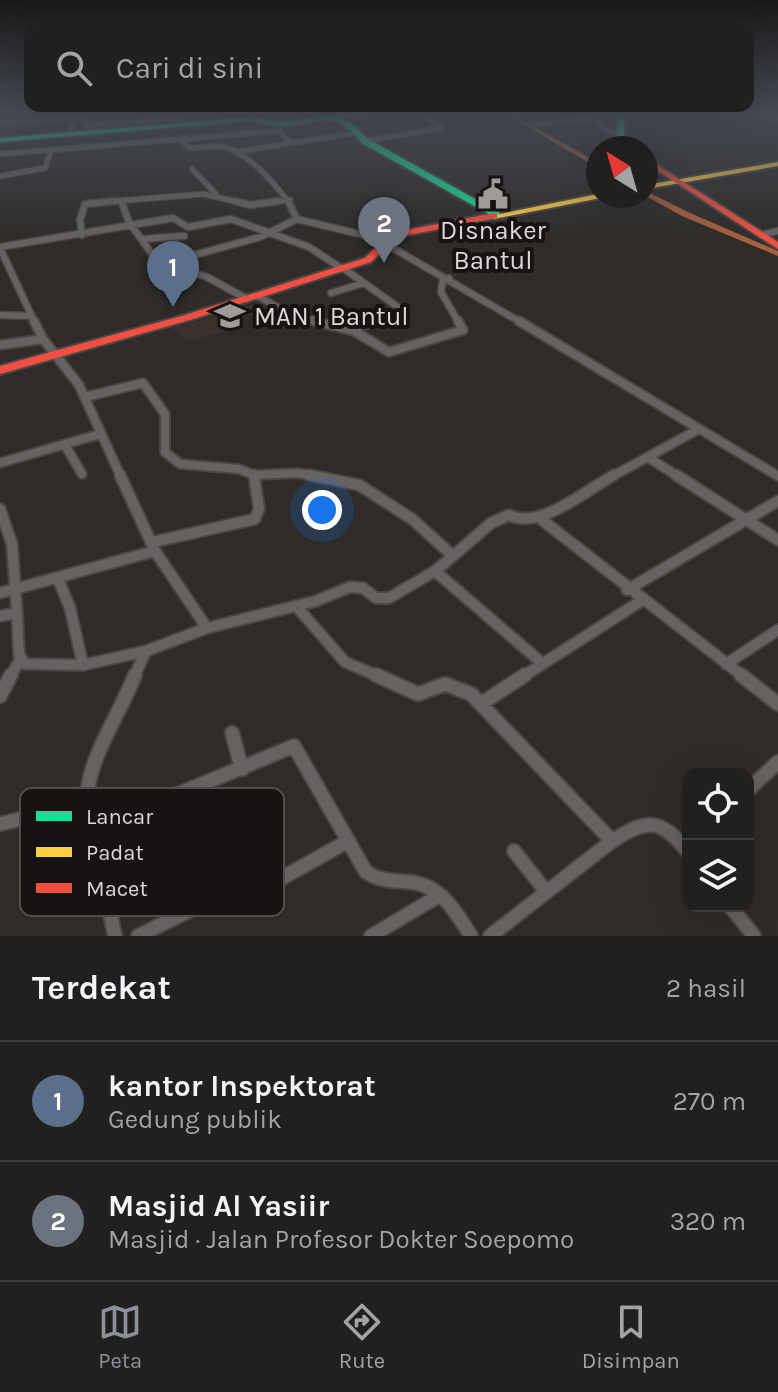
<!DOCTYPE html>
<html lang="id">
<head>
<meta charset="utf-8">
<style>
  :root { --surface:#22201f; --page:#2a2828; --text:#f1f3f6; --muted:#a2a3a4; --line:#3f3e3d; --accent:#8c9099 }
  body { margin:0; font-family:Karla,sans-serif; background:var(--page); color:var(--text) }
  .controls { position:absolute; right:24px; bottom:24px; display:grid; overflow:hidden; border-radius:16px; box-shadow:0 8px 32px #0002 }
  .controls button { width:72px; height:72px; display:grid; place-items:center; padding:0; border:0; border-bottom:2px solid var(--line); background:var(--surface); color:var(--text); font:40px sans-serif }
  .compass { position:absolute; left:586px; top:136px; width:72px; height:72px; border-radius:50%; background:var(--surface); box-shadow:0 8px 32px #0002; rotate:323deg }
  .you { position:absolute; left:322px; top:510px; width:28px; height:28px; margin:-20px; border:6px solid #fff; border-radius:50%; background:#1a73e8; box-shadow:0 0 0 12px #1a73e833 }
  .badge { display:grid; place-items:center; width:52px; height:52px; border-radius:50%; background:var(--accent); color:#fff; font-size:26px; font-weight:700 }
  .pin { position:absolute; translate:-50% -66px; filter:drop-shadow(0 2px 4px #0008) }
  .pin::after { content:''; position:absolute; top:42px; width:28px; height:24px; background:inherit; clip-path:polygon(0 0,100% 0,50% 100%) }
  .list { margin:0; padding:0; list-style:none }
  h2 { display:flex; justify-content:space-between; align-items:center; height:104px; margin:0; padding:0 32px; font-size:34px }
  h2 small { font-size:26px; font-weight:400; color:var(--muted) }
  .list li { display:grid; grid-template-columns:52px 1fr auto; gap:24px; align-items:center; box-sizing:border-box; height:120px; padding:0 32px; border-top:2px solid var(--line) }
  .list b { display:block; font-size:30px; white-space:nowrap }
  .list p { margin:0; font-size:26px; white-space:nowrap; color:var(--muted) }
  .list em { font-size:26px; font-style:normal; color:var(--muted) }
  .icon { flex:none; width:44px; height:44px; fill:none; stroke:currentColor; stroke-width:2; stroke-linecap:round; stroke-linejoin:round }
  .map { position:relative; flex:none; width:778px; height:936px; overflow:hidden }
  .search { position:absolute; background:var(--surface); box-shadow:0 8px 32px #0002; left:24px; right:24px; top:24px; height:88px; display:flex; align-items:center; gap:20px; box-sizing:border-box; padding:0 28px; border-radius:16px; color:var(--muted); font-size:30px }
  .sheet { height:344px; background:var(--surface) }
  nav { display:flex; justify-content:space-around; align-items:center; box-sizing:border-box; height:112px; border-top:2px solid var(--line); background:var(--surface); font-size:22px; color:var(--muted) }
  nav a { display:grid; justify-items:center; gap:4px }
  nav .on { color:var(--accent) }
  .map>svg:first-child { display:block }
  .built { fill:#3b312c }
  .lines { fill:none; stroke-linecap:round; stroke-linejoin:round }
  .canal { fill:#a6603d; fill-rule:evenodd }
  .street-far4-casing { stroke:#494745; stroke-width:7 }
  .street-far3-casing { stroke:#494745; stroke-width:9 }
  .street-far2-casing { stroke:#494745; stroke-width:12 }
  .street-far1-casing { stroke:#494745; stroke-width:14 }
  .street-casing { stroke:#494745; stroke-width:17 }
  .fast-casing { stroke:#494745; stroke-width:4 }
  .slow-casing { stroke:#494745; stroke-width:4 }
  .jam-casing { stroke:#494745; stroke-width:4 }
  .street-far4 { stroke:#656261; stroke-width:5 }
  .street-far3 { stroke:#656261; stroke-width:6 }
  .street-far2 { stroke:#656261; stroke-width:8 }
  .street-far1 { stroke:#656261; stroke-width:10 }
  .street { stroke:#656261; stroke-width:13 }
  .fast { fill:#16e098; fill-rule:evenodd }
  .slow { fill:#ffcf43; fill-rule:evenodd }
  .jam { fill:#f24e42; fill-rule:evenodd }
  .labels { text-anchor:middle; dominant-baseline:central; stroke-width:8; stroke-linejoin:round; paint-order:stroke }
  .far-poi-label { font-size:26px; fill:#dbd7d6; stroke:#161312 }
  .key { fill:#161312; stroke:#514e4d; stroke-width:2 }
  .key-label { font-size:22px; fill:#dbd7d6 }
</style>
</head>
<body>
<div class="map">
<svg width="778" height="936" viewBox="0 0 778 936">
  <rect width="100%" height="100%" fill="#2e2b29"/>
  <path class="built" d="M264 301 273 308 221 323 227 330 187 342 172 328Z"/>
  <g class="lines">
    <path class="canal" d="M499 110H506L598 163V168Z
      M646 191 688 212 778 251V256L682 216 646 196Z"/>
    <g class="street-far4-casing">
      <path id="street-far4" d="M579 110 620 138
        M628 113H755L778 119
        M516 114 557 110
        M0 122 82 120 88 122 87 125 180 118 181 125
        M531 124 593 119
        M68 135 79 110
        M184 138 181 139 189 148C201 148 216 144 227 148 252 156 275 184 289 203
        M365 141 442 128 417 110
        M290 143 356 133
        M51 150 277 131
        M236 152 290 143 276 126
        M0 154 51 150 45 168 0 176
        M192 169 216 194
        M92 203 203 194 243 203
        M262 203 290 200"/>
    </g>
    <g class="street-far3-casing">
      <path id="street-far3" d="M235 201 250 205 278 201
        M288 201 297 219
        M122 203 129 222 157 261 207 277 247 299
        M297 219 384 240
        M82 235 80 220 85 204 115 201
        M761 235 778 231
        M144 239 184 236
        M384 243 522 323
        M0 247 173 218 188 227 231 219 309 247 341 268
        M0 248 35 323
        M165 263 260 237 297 219
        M343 268 402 310 369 323
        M449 278 443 280 441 292 459 323
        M331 293 364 283
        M258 296 289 314 322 323
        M0 315 31 316"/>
    </g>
    <g class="street-far2-casing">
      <path id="street-far2" d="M34 321 43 339 79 385 121 477
        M314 321 354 331 389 352 463 330 458 321
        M519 321 778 476
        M350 330 374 321
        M0 345 43 339
        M85 397 143 383 165 414V452L180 464 239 469 254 475 298 473 319 477
        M65 445 82 474
        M649 458 679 477
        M0 463 100 434
        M611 477 697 430"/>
    </g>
    <g class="street-far1-casing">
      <path id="street-far1" d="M120 475 155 551 207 628
        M309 475 359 485 412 519 453 556 491 523 509 515C538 531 587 490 614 475
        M676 475 778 540
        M0 509 12 544 17 613
        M542 520 744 677
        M153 542 255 519 259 509 254 475
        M453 556 435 571 542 663
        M58 579 70 608 83 665
        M627 590 778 501
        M0 593 155 551
        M296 606 345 662 380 677
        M0 616 17 613 19 654 25 664 83 665 146 651
        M726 664 778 630
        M10 677 20 660
        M134 677 146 651 207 628 316 601 350 587 363 588 376 598H389L435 571
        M522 677 641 601"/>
    </g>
    <g class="street-casing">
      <path id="street" d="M376 675 418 694 445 684 471 694 612 841C649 818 660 818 688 852
        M741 675 778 704
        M0 696 11 675
        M482 703 525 675
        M232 733 242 769
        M748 790 778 762
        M0 824 86 804
        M91 830 294 746 366 872C380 881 393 881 410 882 441 885 456 912 471 936
        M514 851 545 890
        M730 906 754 936
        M115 936 86 804C88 757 118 718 135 675
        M138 936 217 897 266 887 348 841
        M371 936 440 895
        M490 936 612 841"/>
    </g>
    <g class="fast-casing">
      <path id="fast" d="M374 110H397L343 118 355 126 368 139 500 213V217H494L362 143C333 107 322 124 282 126 272 126 261 123 251 121L0 142V138L251 117 280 122Z
        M618 110H624V138L632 148H624L616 138Z"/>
    </g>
    <g class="slow-casing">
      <path id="slow" d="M778 162V166L646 189V185Z
        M598 194V196H602L601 198 494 219 490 216Z"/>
    </g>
    <g class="jam-casing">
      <path id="jam" d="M646 158 778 242V249L646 163Z
        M494 213 497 214V218L397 237 371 262 193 319 0 374V366L185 315 365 258 391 233Z"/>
    </g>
    <use href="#street-far4" class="street-far4"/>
    <use href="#street-far3" class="street-far3"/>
    <use href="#street-far2" class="street-far2"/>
    <use href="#street-far1" class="street-far1"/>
    <use href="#street" class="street"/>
    <use href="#fast" class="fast"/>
    <use href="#slow" class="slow"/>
    <use href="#jam" class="jam"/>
  </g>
  <linearGradient id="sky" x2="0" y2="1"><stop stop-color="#191817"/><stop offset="0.46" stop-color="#464a54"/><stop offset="1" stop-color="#464a54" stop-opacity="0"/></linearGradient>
  <rect width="778" height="241" fill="url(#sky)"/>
  <defs>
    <g id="civic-bare" transform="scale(2.4)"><path d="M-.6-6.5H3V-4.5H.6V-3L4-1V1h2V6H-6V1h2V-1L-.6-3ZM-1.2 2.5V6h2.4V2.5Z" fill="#9e9b99" stroke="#161312" stroke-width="2.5" paint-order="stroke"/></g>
    <g id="school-bare" transform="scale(2.4)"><path d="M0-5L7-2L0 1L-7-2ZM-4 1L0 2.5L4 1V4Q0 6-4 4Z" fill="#9e9b99" stroke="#161312" stroke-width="2.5" paint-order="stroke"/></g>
  </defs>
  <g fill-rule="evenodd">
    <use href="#civic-bare" x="493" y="194"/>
    <use href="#school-bare" x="230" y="316"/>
  </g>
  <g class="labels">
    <g class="far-poi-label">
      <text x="493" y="230">Disnaker<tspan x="493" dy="30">Bantul</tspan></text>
      <text x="254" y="316" text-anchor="start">MAN 1 Bantul</text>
    </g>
  </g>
  <rect x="20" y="788" width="264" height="128" rx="12" class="key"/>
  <rect x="36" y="811" width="36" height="10" fill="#16e098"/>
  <rect x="36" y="847" width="36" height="10" fill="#ffcf43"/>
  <rect x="36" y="883" width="36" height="10" fill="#f24e42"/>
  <g class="key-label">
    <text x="86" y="824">Lancar</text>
    <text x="86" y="860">Padat</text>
    <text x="86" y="896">Macet</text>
  </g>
</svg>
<div class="controls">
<button><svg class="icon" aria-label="locate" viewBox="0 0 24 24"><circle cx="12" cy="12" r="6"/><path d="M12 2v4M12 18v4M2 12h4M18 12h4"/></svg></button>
<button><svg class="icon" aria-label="layers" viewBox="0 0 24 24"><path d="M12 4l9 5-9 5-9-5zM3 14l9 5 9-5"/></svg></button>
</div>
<svg class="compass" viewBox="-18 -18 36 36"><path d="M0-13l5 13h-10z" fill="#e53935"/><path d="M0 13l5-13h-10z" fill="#a2a3a4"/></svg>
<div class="you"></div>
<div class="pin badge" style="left:173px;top:307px;background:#5c6f8a">1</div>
<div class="pin badge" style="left:384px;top:263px;background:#6b7280">2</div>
<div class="search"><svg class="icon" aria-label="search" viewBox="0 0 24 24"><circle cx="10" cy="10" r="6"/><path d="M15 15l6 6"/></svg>Cari di sini</div>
</div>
<section class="sheet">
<h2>Terdekat<small>2 hasil</small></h2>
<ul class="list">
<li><span class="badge" style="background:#5c6f8a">1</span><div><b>kantor Inspektorat</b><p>Gedung publik</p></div><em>270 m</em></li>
<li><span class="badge" style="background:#6b7280">2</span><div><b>Masjid Al Yasiir</b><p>Masjid · Jalan Profesor Dokter Soepomo</p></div><em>320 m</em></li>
</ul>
</section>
<nav>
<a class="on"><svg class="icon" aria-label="map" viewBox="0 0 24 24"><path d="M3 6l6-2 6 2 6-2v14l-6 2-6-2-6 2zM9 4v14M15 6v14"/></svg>Peta</a>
<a><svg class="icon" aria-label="directions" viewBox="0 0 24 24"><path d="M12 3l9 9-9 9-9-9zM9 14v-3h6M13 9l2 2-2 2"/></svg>Rute</a>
<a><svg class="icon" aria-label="saved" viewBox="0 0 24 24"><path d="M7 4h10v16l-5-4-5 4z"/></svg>Disimpan</a>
</nav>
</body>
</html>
